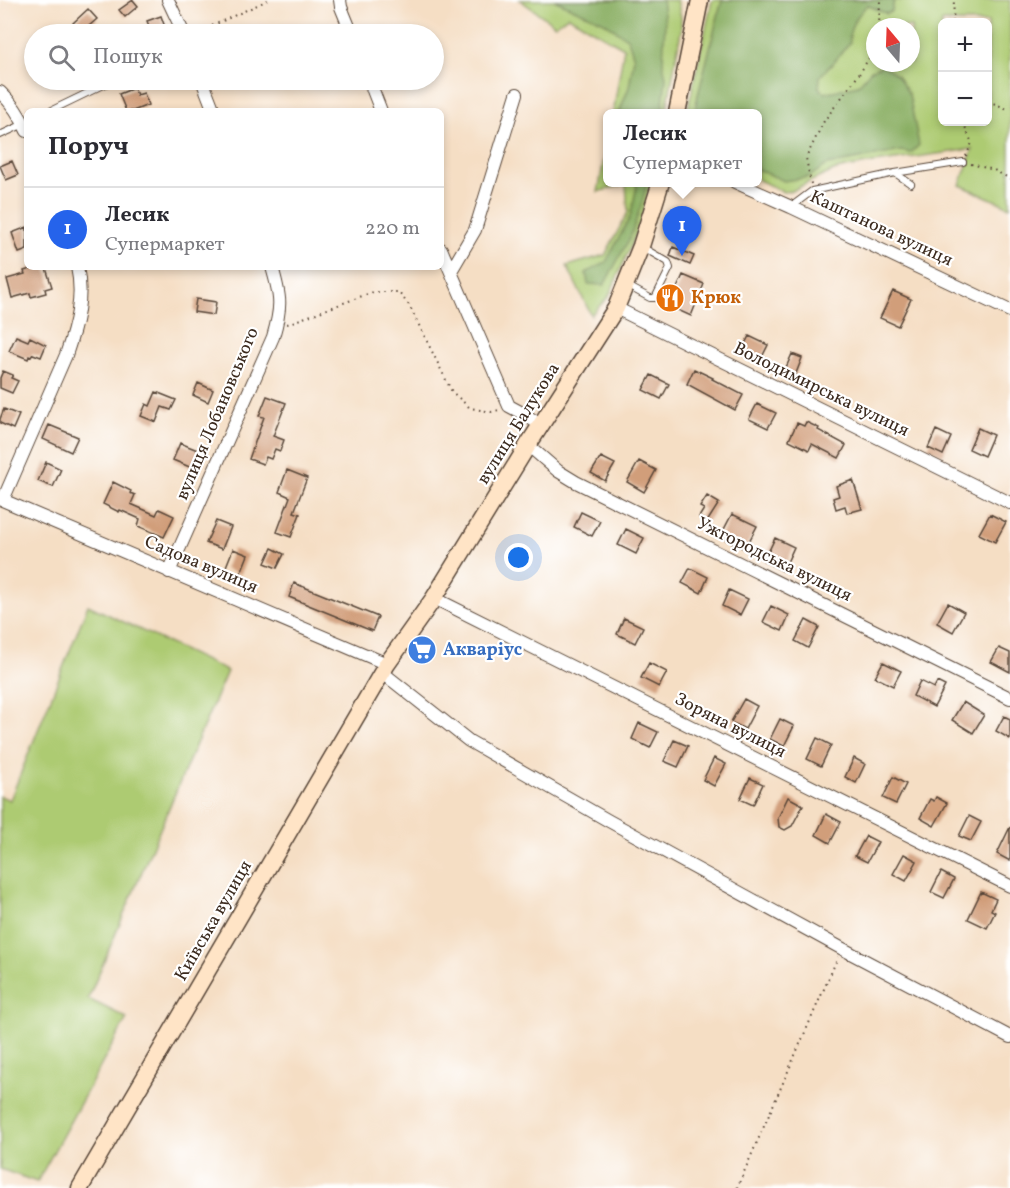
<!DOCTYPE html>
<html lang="uk">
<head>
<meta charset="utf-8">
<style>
  :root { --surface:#fff; --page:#f7f7f7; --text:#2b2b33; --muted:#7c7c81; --line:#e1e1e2; --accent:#2563eb }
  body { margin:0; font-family:Vollkorn,serif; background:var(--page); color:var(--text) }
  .controls { position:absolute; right:18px; top:18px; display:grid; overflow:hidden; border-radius:9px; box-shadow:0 3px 9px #0003 }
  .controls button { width:54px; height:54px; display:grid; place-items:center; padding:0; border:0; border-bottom:2px solid var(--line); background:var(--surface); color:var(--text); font:30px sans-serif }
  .compass { position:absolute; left:866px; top:18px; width:54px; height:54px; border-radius:50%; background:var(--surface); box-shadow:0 3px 9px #0003; rotate:341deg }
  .you { position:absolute; left:519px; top:558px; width:21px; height:21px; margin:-15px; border:4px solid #fff; border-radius:50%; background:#1a73e8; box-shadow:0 0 0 9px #1a73e833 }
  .badge { display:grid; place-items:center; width:39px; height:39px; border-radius:50%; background:var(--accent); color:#fff; font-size:20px; font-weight:700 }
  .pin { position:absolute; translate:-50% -50px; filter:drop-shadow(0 2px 3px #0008) }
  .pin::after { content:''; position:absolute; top:32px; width:21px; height:18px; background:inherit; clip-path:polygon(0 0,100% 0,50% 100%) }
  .popup { position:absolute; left:603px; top:109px; width:159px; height:78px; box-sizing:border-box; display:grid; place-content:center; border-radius:9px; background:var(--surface); filter:drop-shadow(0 2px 4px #0005); font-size:20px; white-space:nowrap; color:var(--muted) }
  .popup b { font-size:22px; color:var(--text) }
  .popup::after { content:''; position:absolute; left:50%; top:100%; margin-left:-12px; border:12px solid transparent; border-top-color:var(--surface) }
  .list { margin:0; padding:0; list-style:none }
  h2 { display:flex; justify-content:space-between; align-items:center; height:78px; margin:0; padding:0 24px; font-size:26px }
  h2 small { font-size:20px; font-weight:400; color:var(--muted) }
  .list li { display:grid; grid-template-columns:39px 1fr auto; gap:18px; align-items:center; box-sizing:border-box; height:84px; padding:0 24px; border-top:2px solid var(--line) }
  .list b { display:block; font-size:22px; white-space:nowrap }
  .list p { margin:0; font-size:20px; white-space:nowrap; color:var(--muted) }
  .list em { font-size:20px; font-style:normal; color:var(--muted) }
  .icon { flex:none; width:33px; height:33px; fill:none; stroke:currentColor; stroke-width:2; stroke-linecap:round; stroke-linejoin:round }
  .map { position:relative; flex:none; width:1010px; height:1188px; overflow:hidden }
  .search { position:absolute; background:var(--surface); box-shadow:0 3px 9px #0003; left:24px; top:24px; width:420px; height:66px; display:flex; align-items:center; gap:15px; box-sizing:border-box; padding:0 21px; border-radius:33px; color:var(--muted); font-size:22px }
  .panel { position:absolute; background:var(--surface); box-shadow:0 3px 9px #0003; left:24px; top:108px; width:420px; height:162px; border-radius:9px }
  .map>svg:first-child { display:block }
  .green { fill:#adcb72; stroke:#747a48; stroke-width:1.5; fill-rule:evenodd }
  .forest { fill:#8aaf64; stroke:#626c41; stroke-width:1.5 }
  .building { fill:#d19e7a }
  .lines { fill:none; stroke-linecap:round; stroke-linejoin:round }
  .service-casing { stroke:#574537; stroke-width:8 }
  .minor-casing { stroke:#574537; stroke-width:14 }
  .secondary-casing { stroke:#574537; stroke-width:19 }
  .path { stroke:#574537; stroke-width:2; stroke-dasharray:1.5 4.5; stroke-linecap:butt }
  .service { stroke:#fff; stroke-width:6 }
  .minor { stroke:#fff; stroke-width:12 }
  .secondary { stroke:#ffe4c6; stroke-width:16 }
  .labels { text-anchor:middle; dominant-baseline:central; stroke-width:4.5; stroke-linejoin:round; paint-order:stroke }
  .street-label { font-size:18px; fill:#3b2a1e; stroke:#fff }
  .food-label { font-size:18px; font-weight:bold; fill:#c56008; stroke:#fff; text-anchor:start }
  .shop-label { font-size:18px; font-weight:bold; fill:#366cbe; stroke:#fff; text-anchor:start }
</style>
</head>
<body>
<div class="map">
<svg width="1010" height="1188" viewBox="0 0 1010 1188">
  <rect width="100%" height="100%" fill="#fff"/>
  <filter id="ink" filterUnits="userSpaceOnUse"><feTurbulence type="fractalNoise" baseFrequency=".0167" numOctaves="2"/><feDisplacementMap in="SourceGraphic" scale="12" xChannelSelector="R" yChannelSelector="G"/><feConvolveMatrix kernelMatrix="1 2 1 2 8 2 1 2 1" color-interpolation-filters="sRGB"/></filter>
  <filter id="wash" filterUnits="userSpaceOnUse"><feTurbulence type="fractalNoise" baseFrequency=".008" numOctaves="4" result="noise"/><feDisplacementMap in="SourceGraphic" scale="24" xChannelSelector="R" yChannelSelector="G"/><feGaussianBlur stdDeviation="1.35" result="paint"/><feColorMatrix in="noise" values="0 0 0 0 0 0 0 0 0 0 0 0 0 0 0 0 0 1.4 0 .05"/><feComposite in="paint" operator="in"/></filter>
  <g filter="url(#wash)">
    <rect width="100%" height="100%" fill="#f5dec4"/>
    <path class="green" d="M520 0H677L681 17V31L666 113H613L624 48 568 16 555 25Z
      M712 0H1010V207L960 185 973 149 867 164 836 170 809 182 792 191 783 192 757 179V113H687ZM942 22H988V122H942ZM875 27H911V63H875Z
      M607 145V182L651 183 642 216 632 243 609 296 591 315 567 266 605 255 628 212 626 184 598 192Z
      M88 605 227 671 88 999 127 1018 37 1182 0 1169V796L10 800Z"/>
    <path class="forest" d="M554 0H662L665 23 663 63 666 78 662 113H619L629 87 634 58 628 39 604 22Z
      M722 0H894L892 11 887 14 867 5C857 16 848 27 850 42L833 63 820 76 819 88 825 93 858 85 871 70 883 65 897 75 909 94 919 145 911 153 901 151 827 165 809 177 784 181 757 169V113H695L696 103Z
      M634 183H647L641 206 630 238 604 285 588 284 586 273 606 262 630 217 637 186Z"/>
    <g id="blocks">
      <path class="building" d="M133 0 138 6 125 17 119 10Z
        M88 9 97 19 82 32 73 23Z
        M161 16 167 33 162 34H130L149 26 147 21Z
        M134 88 137 95 144 93 148 105 133 111H126L119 94Z
        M12 161 18 175 6 180 0 166Z
        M27 227V250L19 253 12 233Z
        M673 247 694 256 690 265 670 256Z
        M37 267H40L41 269 46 268 52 287 45 289 46 293 31 297 30 293 12 298 7 279 25 274 24 271Z
        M683 275 704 284 691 316 669 306Z
        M893 291 911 299 898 326 880 318Z
        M196 299 216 302 214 315 194 312Z
        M16 336 28 341 30 337 46 345 41 357 33 354 31 357 29 356 28 359 9 351Z
        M749 336 768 345 760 361 741 352Z
        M792 354 802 358 795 376 784 372Z
        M694 369 713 378 712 379 743 395 735 410 687 384Z
        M3 371 13 375 11 378 18 381 12 393 0 388V378Z
        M651 375 669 384 661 399 643 390Z
        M198 383 213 390 208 402 193 395Z
        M156 392 176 400 171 410 162 407 156 422 141 416 146 404 150 406Z
        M267 396 286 403 273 436 284 440 280 451 275 449 271 459 266 457 263 464 249 459 264 417 259 416Z
        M757 404 776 413 768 428 749 419Z
        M4 409 19 415 13 429 0 423V419Z
        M806 422 819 428 818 430 846 445 839 458 812 444 809 450 789 440 797 423 804 426Z
        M49 425 78 437 71 452 43 439Z
        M978 428 993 435 984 456 969 449Z
        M936 430 951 437 943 455 928 448Z
        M180 443 200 451 192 468 173 460Z
        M601 457 615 464 605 481 591 473Z
        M639 461 656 470 644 492 627 482Z
        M46 462 61 469 53 487 38 481Z
        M287 470 307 478 294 512 300 514 291 537 277 532 290 497 279 492Z
        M853 480 862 509 847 513 845 506 836 509 833 498 839 496 836 486Z
        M113 482 131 491 130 493 135 495 131 504 156 515 159 509 174 516 164 537 138 526 140 519 120 510 119 512 103 504Z
        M707 496 719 503 707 522 699 517 704 509 700 507Z
        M581 512 600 521 592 536 574 527Z
        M732 514 757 526 745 549 720 537Z
        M990 514 1006 522 995 542 979 534Z
        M216 521 231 527 222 549 206 543Z
        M626 529 644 538 636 554 618 545Z
        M775 538 794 547 783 571 764 561Z
        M272 548 284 554 277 568 265 563Z
        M233 549 248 555 240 575 225 569Z
        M690 568 708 577 701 593 682 583Z
        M294 583 378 617 372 631 289 597Z
        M729 590 748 599 740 615 722 606Z
        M948 603 964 612 953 632 937 623Z
        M771 606 789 615 782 631 763 622Z
        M624 618 643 627 635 643 617 634Z
        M806 620 819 627 808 648 795 641Z
        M999 648 1010 653V672L991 662Z
        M883 662 901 671 893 686 875 677Z
        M649 663 667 672 659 687 641 678Z
        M920 681 934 688 937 682 945 686 934 707 913 696Z
        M744 699 757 706 745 729 731 722Z
        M963 702 984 715 973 733 952 720Z
        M1004 716 1010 719V739L996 731Z
        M780 719 794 726 784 746 770 739Z
        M639 723 658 732 650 748 632 739Z
        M817 738 831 745 821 766 807 759Z
        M674 740 688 746 678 767 664 761Z
        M714 758 726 764 714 786 703 780Z
        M854 758 865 764 856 783 845 777Z
        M893 777 906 784 896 804 883 798Z
        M750 778 763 784 753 805 740 799Z
        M788 797 803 805 792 826 785 830 779 827 778 818Z
        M936 797 947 803 934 826 920 818 930 799 934 801Z
        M826 814 841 822 830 843 816 835Z
        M969 816 981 822 971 841 959 836Z
        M1010 827V861L997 854Z
        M866 836 878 842 867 862 855 856Z
        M904 854 917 861 906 881 893 874Z
        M941 872 954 879 944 898 931 892Z
        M981 892 996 899 991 910 995 912 987 928 968 919Z"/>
    </g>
  </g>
  <g filter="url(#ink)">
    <use href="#blocks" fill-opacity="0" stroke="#574537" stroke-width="1.5"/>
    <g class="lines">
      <g class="service-casing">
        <path id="service" d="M50 111 114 80
          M0 135 24 124
          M895 173 963 162
          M792 206 812 191 895 173 911 184
          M626 285 650 298H655L670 268 668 262 642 247"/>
      </g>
      <g class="minor-casing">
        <path id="minor" d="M168 0 184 34
          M340 0 341 7 352 34
          M202 80 214 111
          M369 80 381 111
          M0 92C11 102 21 117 27 131
          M735 182 791 207 1010 311
          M441 249 509 406 524 414 542 426
          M451 271 475 230 517 94
          M616 308 1010 503
          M528 445 558 471 576 482 1010 698
          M0 499 387 664
          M3 500 66 355C76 326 84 297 77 267
          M169 572 273 337C282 306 281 298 272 267
          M434 598 1010 886
          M383 673 469 741 609 821 841 948 1010 1037"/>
      </g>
      <g class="secondary-casing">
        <path id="secondary" d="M677 113 700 0
          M80 1188 387 664 434 598 528 445 616 308 641 246 661 182"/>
      </g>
      <path class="path" d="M953 22 954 0
        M879 27 880 0
        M196 34 201 31 268 0
        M988 101 1010 110
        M963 122 972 143 966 156
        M971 164 994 170 1010 179
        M811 184 806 158 824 121 860 73 872 53 875 43
        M287 324 373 292H398L409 305 452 392 470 408 491 412 499 410
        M737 1188 838 957"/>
      <use href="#service" class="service"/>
      <use href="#minor" class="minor"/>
      <use href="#secondary" class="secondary"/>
    </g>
  </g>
  <defs>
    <g id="restaurant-disc" transform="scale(1.5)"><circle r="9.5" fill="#e8710a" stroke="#fff"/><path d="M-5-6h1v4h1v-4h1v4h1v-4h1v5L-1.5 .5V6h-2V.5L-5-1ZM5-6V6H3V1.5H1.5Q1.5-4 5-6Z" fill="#fff"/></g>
    <g id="supermarket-disc" transform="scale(1.5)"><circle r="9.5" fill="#3f7fe0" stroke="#fff"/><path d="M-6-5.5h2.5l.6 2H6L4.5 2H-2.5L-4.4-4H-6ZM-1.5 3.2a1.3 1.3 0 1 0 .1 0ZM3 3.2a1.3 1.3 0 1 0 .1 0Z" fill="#fff"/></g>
  </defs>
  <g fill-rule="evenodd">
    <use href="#restaurant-disc" x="670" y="298"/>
    <use href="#supermarket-disc" x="422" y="650"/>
  </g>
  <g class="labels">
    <g class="street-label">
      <text transform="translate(881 229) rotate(25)">Каштанова вулиця</text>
      <text transform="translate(821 390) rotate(26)">Володимирська вулиця</text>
      <text transform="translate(218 414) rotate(-67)">вулиця Лобановського</text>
      <text transform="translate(519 424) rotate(-58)">вулиця Балукова</text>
      <text transform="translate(774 560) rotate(26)">Ужгородська вулиця</text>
      <text transform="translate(201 565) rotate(23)">Садова вулиця</text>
      <text transform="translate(730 726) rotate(27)">Зоряна вулиця</text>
      <text transform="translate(214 921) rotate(-60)">Київська вулиця</text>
    </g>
    <g class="food-label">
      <text x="691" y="298">Крюк</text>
    </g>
    <g class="shop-label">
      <text x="443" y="650">Акваріус</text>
    </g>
  </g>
</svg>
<div class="controls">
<button>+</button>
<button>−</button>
</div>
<svg class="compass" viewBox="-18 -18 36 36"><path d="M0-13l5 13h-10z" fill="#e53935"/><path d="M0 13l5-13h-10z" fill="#7c7c81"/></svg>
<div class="you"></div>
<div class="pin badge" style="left:682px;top:256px">1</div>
<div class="popup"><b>Лесик</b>Супермаркет</div>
<div class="search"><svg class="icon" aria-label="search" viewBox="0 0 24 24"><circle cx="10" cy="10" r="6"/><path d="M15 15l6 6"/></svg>Пошук</div>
<section class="panel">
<h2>Поруч<small></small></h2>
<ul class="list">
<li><span class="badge">1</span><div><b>Лесик</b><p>Супермаркет</p></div><em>220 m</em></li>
</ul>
</section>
</div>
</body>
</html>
